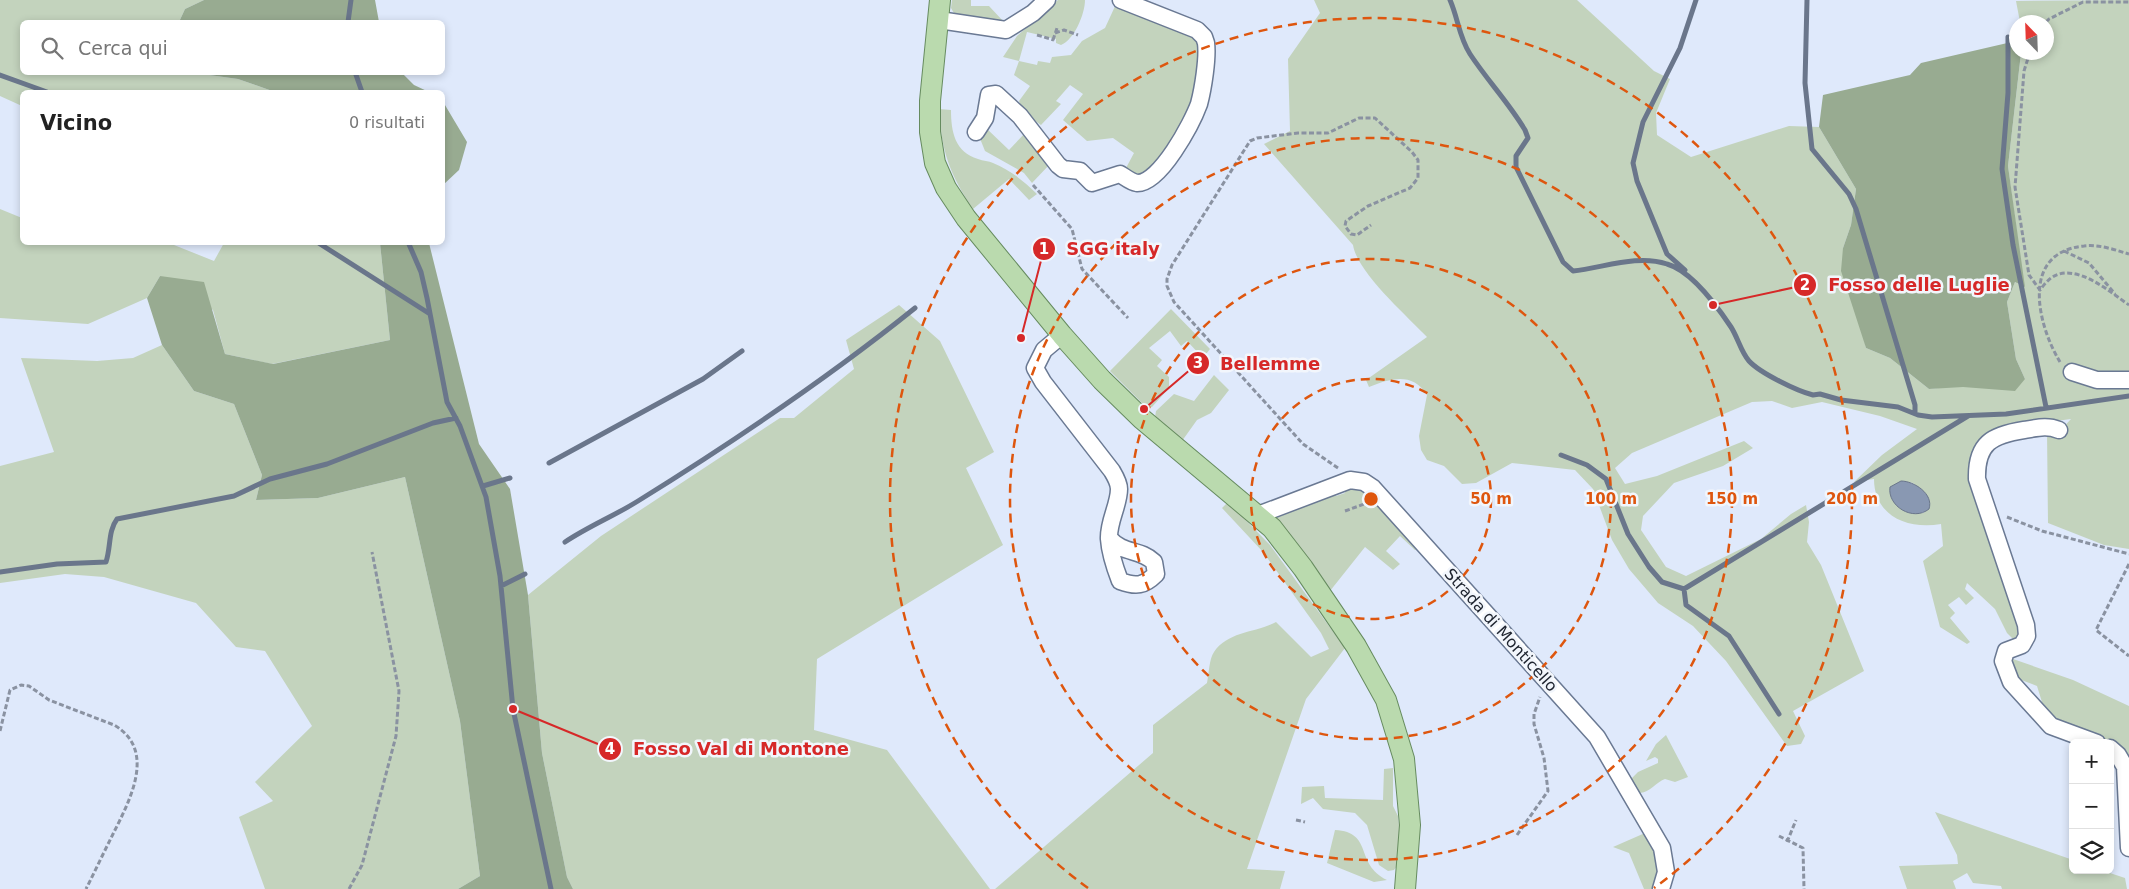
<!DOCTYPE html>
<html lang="it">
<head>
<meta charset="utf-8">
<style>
  :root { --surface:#fff; --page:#f2f2f2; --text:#222; --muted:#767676; --line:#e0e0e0 }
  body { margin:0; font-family:"DejaVu Sans",sans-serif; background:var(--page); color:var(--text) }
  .controls { position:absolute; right:15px; bottom:15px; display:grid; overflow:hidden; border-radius:8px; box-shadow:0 2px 8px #0003 }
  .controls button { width:45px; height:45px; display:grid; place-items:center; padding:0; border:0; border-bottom:1px solid var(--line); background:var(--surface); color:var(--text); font:25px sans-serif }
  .compass { position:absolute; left:2009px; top:15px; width:45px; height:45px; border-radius:50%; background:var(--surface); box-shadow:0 2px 8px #0003; rotate:337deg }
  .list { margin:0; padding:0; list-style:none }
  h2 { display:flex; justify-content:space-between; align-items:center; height:65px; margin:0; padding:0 20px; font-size:21px }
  h2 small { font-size:16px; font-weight:400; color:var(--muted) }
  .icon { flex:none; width:28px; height:28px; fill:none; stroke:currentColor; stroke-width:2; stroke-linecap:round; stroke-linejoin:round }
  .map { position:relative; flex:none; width:2129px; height:889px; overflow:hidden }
  .search { position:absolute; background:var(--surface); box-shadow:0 2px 8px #0003; left:20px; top:20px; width:425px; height:55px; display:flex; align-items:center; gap:12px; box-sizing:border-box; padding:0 18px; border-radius:8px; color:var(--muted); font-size:19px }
  .panel { position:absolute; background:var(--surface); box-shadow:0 2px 8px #0003; left:20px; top:90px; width:425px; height:155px; border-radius:8px }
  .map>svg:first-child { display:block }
  .green { fill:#c3d3bd; fill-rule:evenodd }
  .forest { fill:#98ab91 }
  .water { fill:#8998b2; stroke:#6a768b }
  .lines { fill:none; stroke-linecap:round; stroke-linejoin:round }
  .stream { stroke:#6a768b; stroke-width:5 }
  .minor-casing { stroke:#6a7993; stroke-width:19 }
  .major-casing { stroke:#668b5f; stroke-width:22 }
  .path { stroke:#8a92a1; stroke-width:3; stroke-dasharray:5 2.5; stroke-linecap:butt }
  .minor { stroke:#fff; stroke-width:16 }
  .major { stroke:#badaae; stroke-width:20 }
  .ring { fill:none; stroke:#de560e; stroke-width:2.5; stroke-dasharray:9 6 }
  .labels { text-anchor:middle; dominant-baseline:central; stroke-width:5; stroke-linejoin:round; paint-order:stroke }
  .street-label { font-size:16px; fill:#202631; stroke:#f2f6fc }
  .centre { fill:#de560e; stroke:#f2f6fc; stroke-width:2.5 }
  .ring-label { font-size:15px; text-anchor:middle; font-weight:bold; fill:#de560e; stroke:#f2f6fc; stroke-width:5; stroke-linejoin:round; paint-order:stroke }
  .leader { fill:none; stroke:#d62828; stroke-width:2 }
  .callout-dot { fill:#d62828; stroke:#f2f6fc; stroke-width:2 }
  .mark-label { font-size:15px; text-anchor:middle; font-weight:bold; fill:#fff }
  .callout-label { font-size:18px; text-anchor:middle; font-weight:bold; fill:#d62828; stroke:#f2f6fc; stroke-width:5; stroke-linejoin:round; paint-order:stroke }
</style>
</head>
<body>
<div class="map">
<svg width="2129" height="889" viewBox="0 0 2129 889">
  <rect width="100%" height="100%" fill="#dfe9fb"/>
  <path class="green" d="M0 0H204L185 9 179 22H22V72L195 73 238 79 275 92H22V106L0 96Z
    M952 0H971V6H989L1003 21 1001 23 955 15 951 8Z
    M1058 0H1085C1085 14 1074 40 1061 45L1056 43V39L1027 32 1019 61 1037 65 1038 61 1050 63 1052 57 1071 55 1082 41 1105 28 1117 2 1202 41 1192 112 1155 166 1139 176 1126 168 1134 153 1113 138 1087 141 1063 120 1083 94 1070 85 1056 101 1061 104 1041 125 1024 113 1019 101 1030 86 1014 75 1019 61 1003 57 1017 36Z
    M1314 0H1577L1654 71 1670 79 1656 113 1657 135 1691 157 1789 126 1819 127 1856 189 1851 225 1843 248 1866 348 1890 358 1929 389 2025 379 2016 359 2007 302 2015 282 2024 287 2008 166 2021 53 2046 52V22H2020L2016 1 2129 0V549L2104 545 2048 523 2047 431 2054 437 2071 419 2041 423 1973 451 2023 629 2015 641 2007 633 1995 609 1967 583 1965 589 1974 598 1966 605 1959 597 1948 605 1955 613 1950 618 1970 642 1967 644 1940 627 1923 561 1943 546 1941 524C1908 530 1874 516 1874 479L1854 482 1882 455 1917 429 1880 416 1822 402 1792 408 1772 401 1752 402 1632 453 1615 468 1625 484 1657 476 1744 441 1753 448 1723 466 1674 483 1643 516 1641 530 1666 567 1686 576 1761 539 1791 514 1806 505 1809 522 1807 542 1821 565 1864 671 1793 711 1805 736 1801 744 1787 746 1726 661 1693 626 1658 603 1629 569 1612 540 1593 489 1575 470 1512 463 1476 483 1462 484 1444 466 1427 460 1421 450 1419 436 1427 395C1413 372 1391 378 1369 387L1366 380 1427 337C1407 316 1357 272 1353 245L1264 144 1290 131 1288 59 1320 13ZM1901 481 1913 483 1927 497 1924 513H1911Z
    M939 109 951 110C951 132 955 152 978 159 983 161 989 161 993 163 1010 170 1024 181 1037 194L1029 200 1009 179 973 209C950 175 941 150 939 109Z
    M985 127 1009 150 1026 132 1050 164 1032 183 1024 173 985 151 979 136Z
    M0 209 22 218V242L169 243 214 261 224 243H380L390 340 272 364 225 354 213 310 160 276 147 298 88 324 0 318Z
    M899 305 940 341 994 452 966 468 1003 545 817 659 814 730 887 750 990 889H573L567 877 542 753 528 595 601 536 780 418H794L854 369 846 340Z
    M1171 309 1210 349 1203 358 1187 341 1181 346 1170 331 1149 348 1162 360 1157 366 1169 377V388L1152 407 1147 408 1110 371Z
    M162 345 194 391 234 404 262 475 256 500 318 498 405 477 460 721 480 876 458 889H265L239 817 273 801 255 782 312 726 265 651 236 647 196 603 104 577 65 574 0 583V466L54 452 21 358 97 361 133 358Z
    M1214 375 1229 390 1211 413 1197 420 1182 441 1155 417 1156 411 1174 394 1194 401Z
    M1361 485 1421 547 1415 550 1400 536 1386 551 1400 564 1393 570 1365 547 1330 591 1272 514 1334 492 1336 496 1345 493 1344 490Z
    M1228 502 1270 545 1345 648 1306 699 1247 869 1285 871 1280 889H995L1153 753V725L1207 683C1209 674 1209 659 1214 652 1228 631 1255 633 1276 622L1311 657 1329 649 1321 633 1263 552 1222 508Z
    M2013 659 2073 680 2129 706V763L2113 743 2052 720 2046 715 2037 686 2016 678 2011 664Z
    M1666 735 1688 777 1675 782 1665 779C1653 783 1638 808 1631 779L1638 772 1658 763V759L1655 757 1646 761 1656 744Z
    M1393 768V806L1398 816 1400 834 1398 865 1394 870 1388 871 1379 865 1367 825 1355 813 1323 809 1313 798 1301 804 1302 787 1324 786 1325 798 1383 800 1384 769Z
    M1935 812 2073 860V870H2101L2125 878 2127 889H2002L2001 886 1973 883 1967 873 1953 881 1956 889H1907L1899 866 1958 864 1957 855Z
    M1335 830C1374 832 1354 864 1387 880L1374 882 1327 863Z
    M1645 833C1659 854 1663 865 1653 889H1644L1629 853 1613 847Z"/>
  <path class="forest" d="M204 0H375L379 22H179L185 9Z
    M2016 41V52L2021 53 2008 166 2025 287 2015 282 2007 302 2016 359 2025 379 2015 391 1963 387 1929 389 1890 358 1866 348 1841 271 1843 248 1851 225 1856 189 1819 127 1823 95 1910 75 1921 63Z
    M195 73H402L414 85 429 92H275L238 79Z
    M442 100 467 142 459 170 443 185Z
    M380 243H429L479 444 510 489 528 595 542 753 567 877 573 889H458L480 876 460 721 405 477 318 498 256 500 262 475 234 404 194 391 162 345 147 298 160 276 204 282 225 354 273 364 390 340Z"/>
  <path class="water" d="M1901 481C1914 481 1934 494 1929 509 1913 522 1887 506 1890 487Z"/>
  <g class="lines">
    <path class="stream" d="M1450 0C1458 18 1459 37 1470 54 1487 80 1509 103 1525 130L1528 138 1516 156V167L1563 262 1573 271C1603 268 1637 254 1667 264 1692 271 1717 306 1731 327 1738 338 1741 352 1749 361 1760 373 1797 391 1813 395L1820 394 1841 400 1898 407 1918 415 1932 417 2006 414 2129 396
      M1807 0 1805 83 1812 149 1849 194 1856 209 1915 405V413
      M348 22 351 0
      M2008 37V93L2002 169 2013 245 2046 407
      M355 72 362 92
      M0 75 47 92
      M317 242 430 314
      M408 242 421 272 427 298 447 402 460 426 486 497 500 576 513 709 551 889
      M1685 270 1667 254 1637 181 1633 163 1643 122 1680 48 1696 0
      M1561 455 1587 465 1606 479 1628 534 1649 567 1662 582 1684 589 1968 416
      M549 463 703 379 742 351
      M483 486 510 478
      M565 542C589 526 614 516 638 501 733 442 828 378 915 308
      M0 572 57 564 106 562C111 547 108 531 117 519L234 496 270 479 327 464 433 423 456 418
      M501 586 525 574
      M1684 589 1686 605 1729 636 1779 714"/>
    <g class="minor-casing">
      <path id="minor" d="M939 20 1006 30 1033 13 1047 0
        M976 132 985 118 989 95 996 94 1020 116 1058 165 1063 169 1080 171 1092 183 1120 174C1125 177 1131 182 1137 183 1160 184 1192 123 1199 104 1203 89 1208 58 1206 43L1204 37 1197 30 1121 0
        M1062 335 1044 350 1035 368 1043 382 1112 471C1115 476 1119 484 1119 489 1119 505 1108 522 1109 539 1110 554 1115 568 1120 581 1136 587 1144 586 1156 574L1154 562C1139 548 1124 555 1109 538
        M2072 372 2097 380H2129
        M2059 430C2047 425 2037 428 2024 430 1992 435 1976 443 1977 479L2026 625 2027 636 2022 645 2006 651 2003 661 2011 682 2051 726 2097 743
        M1258 515 1350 480 1364 482 1373 488 1597 737 1662 848 1666 872 1661 889
        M2110 748 2118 755 2125 767 2129 848"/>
    </g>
    <g class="major-casing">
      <path id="major" d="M940 0 930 101V132L935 163 946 188 966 218 1062 335 1102 380 1142 419 1272 528 1303 568 1356 646 1386 700 1404 759 1410 825 1405 889"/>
    </g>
    <path class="path" d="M2046 22 2049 19 2083 2H2129
      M1055 33 1064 30 1078 35
      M1037 35 1054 40
      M1053 40 1057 28
      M2030 52 2024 71 2015 187 2029 275 2040 290C2043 286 2047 281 2051 278 2075 261 2110 292 2129 305
      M1033 185 1072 229 1082 269 1128 318
      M2064 251 2089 263 2115 294
      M2060 362C2037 324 2020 252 2084 246 2099 244 2115 250 2129 254
      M1338 468 1303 444 1174 302 1167 286V279L1172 265 1250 141 1257 138 1298 133H1328L1359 118H1375L1412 152 1418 160V178L1410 188 1368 206 1346 221 1345 226 1351 234 1357 235 1371 225
      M1345 511 1367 503
      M2007 517 2042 531 2129 554
      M2129 564 2096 630 2129 656
      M0 731 10 690 21 685 29 686 49 700 114 725C157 750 130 800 113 834 104 852 95 871 86 889
      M1296 820 1305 822
      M1517 835 1548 791 1544 758 1534 724V714L1540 697
      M1779 836 1803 848 1804 889
      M1787 842 1796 820
      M349 889 362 865 396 736 399 691 372 552"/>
    <use href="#minor" class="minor"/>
    <use href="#major" class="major"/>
  </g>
  <g class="ring">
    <circle cx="1371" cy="499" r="120"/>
    <circle cx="1371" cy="499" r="240"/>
    <circle cx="1371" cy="499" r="361"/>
    <path d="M1088 888A481 481 0 1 1 1654 888"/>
  </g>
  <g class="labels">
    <g class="street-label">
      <text transform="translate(1501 630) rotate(48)">Strada di Monticello</text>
    </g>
  </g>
  <circle cx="1371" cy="499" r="8" class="centre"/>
  <g class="ring-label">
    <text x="1491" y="504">50 m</text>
    <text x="1611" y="504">100 m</text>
    <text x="1732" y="504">150 m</text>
    <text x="1852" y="504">200 m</text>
  </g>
  <path class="leader" d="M1021 338L1044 249M1713 305L1805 285M1144 409L1198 363M513 709L610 749"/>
  <g class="callout-dot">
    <circle cx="1021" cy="338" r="5"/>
    <circle cx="1713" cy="305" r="5"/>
    <circle cx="1144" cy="409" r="5"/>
    <circle cx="513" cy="709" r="5"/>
    <circle cx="1044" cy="249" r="12"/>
    <circle cx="1805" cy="285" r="12"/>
    <circle cx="1198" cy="363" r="12"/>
    <circle cx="610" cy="749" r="12"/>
  </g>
  <g class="mark-label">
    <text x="1044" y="254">1</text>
    <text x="1805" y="290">2</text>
    <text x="1198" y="368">3</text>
    <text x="610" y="754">4</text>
  </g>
  <g class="callout-label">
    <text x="1113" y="255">SGG italy</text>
    <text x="1919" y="291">Fosso delle Luglie</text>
    <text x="1270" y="370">Bellemme</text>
    <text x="741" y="755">Fosso Val di Montone</text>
  </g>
</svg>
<div class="controls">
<button>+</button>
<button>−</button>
<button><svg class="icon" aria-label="layers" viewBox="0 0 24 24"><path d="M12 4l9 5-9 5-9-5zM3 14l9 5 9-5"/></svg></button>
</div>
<svg class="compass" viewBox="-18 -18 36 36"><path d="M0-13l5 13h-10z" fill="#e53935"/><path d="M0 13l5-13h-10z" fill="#767676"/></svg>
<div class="search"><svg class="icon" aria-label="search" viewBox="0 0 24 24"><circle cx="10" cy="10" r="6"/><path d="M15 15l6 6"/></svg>Cerca qui</div>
<section class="panel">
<h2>Vicino<small>0 risultati</small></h2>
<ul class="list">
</ul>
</section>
</div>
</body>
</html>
